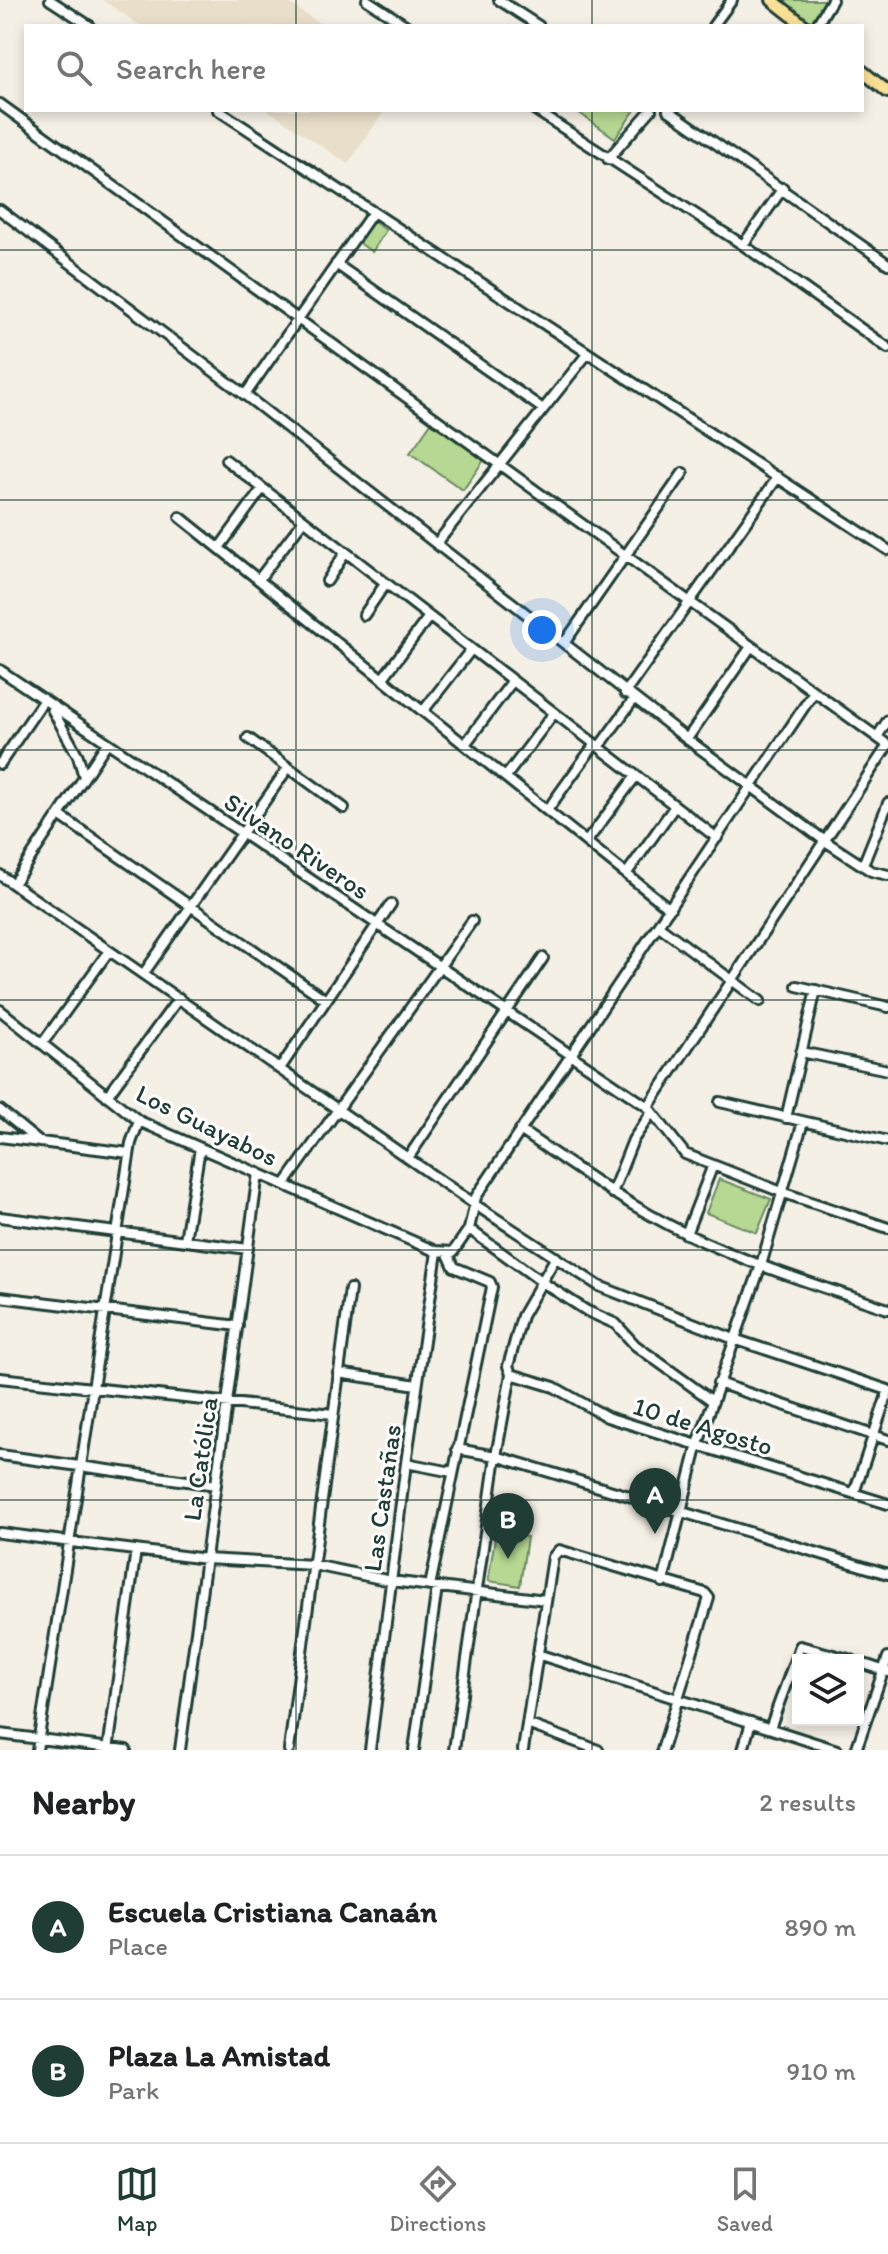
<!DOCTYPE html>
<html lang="en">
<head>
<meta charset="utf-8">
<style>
  :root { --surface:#fff; --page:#f6f6f6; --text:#202124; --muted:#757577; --line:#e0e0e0; --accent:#1f3d34 }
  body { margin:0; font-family:Itim,sans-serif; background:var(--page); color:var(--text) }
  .controls { position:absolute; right:24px; bottom:24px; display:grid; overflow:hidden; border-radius:0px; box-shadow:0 4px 12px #0003 }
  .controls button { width:72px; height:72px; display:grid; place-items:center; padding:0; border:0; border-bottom:2px solid var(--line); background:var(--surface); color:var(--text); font:40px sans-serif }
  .you { position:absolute; left:542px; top:630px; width:28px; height:28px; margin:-20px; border:6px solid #fff; border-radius:50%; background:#1a73e8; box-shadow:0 0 0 12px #1a73e833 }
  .badge { display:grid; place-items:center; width:52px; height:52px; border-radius:50%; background:var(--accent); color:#fff; font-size:26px; font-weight:700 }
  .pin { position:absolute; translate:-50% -66px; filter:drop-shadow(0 2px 4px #0008) }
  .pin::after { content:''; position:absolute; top:42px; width:28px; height:24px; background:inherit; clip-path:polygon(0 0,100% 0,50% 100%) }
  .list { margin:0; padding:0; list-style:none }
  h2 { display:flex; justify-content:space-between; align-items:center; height:104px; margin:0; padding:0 32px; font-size:34px }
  h2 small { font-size:26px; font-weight:400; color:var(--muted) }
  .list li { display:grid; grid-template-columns:52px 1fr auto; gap:24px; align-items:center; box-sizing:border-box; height:144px; padding:0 32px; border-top:2px solid var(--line) }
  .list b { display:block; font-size:30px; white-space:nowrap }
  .list p { margin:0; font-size:26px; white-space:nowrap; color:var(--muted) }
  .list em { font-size:26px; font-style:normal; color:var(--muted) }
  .icon { flex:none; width:44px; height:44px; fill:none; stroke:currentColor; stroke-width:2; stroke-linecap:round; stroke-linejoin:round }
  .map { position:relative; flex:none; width:888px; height:1750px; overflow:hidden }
  .search { position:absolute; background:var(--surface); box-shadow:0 4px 12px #0003; left:24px; right:24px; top:24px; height:88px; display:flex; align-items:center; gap:20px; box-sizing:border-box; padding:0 28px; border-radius:0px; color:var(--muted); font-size:30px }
  .sheet { height:392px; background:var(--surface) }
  nav { display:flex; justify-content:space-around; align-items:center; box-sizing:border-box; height:112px; border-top:2px solid var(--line); background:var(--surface); font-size:22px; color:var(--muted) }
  nav a { display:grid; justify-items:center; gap:4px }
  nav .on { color:var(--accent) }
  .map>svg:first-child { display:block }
  .built { fill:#e9dec9 }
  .green { fill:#b6d892; stroke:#6a8a63; stroke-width:2 }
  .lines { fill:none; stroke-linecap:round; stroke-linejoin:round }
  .minor-casing { stroke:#1f3d34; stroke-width:14 }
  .major-casing { stroke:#1f3d34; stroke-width:16 }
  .minor { stroke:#fff; stroke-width:8 }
  .major { stroke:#fadf96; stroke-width:10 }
  .grid { fill:none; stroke:#1f3d34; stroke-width:2; stroke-opacity:0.55 }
  .labels { text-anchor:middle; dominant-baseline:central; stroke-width:6; stroke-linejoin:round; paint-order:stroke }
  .street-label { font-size:26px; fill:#1f3d34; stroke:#fff }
</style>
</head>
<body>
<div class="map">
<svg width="888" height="1750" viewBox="0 0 888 1750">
  <rect width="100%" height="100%" fill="#f5f0e6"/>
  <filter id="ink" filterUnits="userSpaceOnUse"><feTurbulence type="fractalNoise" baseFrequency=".0125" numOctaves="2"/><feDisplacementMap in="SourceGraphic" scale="16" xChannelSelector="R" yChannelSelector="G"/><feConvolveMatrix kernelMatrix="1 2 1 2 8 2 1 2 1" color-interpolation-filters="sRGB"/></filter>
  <g filter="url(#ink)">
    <path class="built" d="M102 0H284L324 26H141Z
      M268 110H385L348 164Z"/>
    <path class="green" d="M773 0H836L825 26H801Z
      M575 110H635L615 138Z
      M372 221 386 230 372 252 358 242Z
      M431 423 484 460 463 490 410 453Z
      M719 1179 771 1199 757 1233 706 1213Z
      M496 1532 527 1537 520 1586 488 1581Z"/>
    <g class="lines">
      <g class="minor-casing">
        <path id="minor" d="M50 0 90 26
          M367 0 407 26
          M499 0 539 26
          M713 26 732 0
          M816 26 832 0
          M0 104 888 745
          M218 110 888 550
          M535 110 743 245 888 348
          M668 110 888 264
          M608 159 651 110
          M0 210 245 395 687 739 825 841 871 871 888 875
          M743 245 783 188
          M336 264 543 409
          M245 395 373 212
          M226 460 717 838
          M180 517 670 909
          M437 543 588 353
          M219 548 262 489
          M259 579 303 521
          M327 581 345 553
          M364 615 385 584
          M565 642 683 473
          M0 670 648 1107 685 1154 784 1193 888 1228
          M383 678 428 618
          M625 693 778 477
          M52 709 78 756 84 777
          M424 710 470 651
          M877 737 888 720
          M248 738 344 808
          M687 739 750 648
          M466 743 511 683
          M599 747 634 699
          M0 764 43 701
          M507 775 554 713
          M548 809 595 744
          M59 815 326 1000
          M587 841 636 776
          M863 865 888 803
          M627 873 675 806
          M0 875 474 1204 599 1286 734 1339 888 1390
          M13 884 107 743
          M659 926 760 1001
          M144 973 288 768
          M797 986 888 1007
          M0 1010 139 1121 435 1251 453 1252 469 1229 476 1197 814 692
          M42 1044 109 951
          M801 1052 888 1070
          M281 1067 391 904
          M107 1096 179 998
          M720 1102 888 1141
          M648 1107 888 745
          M0 1110 39 1142
          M786 1118 816 990
          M520 1130C574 1167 628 1206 687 1234 751 1265 820 1286 888 1309
          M0 1137 129 1153
          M408 1158 543 958
          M285 1184 472 921
          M612 1193 633 1140 652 1112
          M0 1217 248 1249
          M469 1229 542 1282 587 1311 616 1324 635 1345 711 1400
          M686 1234 713 1165
          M185 1240 200 1148
          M0 1297 238 1326
          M338 1373 417 1385
          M511 1374 554 1387 607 1417 888 1504
          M0 1378 333 1414
          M718 1383 888 1440
          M457 1449 496 1456 888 1574
          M0 1455 216 1485
          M406 1463 452 1472
          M854 1493 888 1392
          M0 1533 206 1559 314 1565 391 1581 546 1600
          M663 1582 698 1444 761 1265 803 1122
          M430 1586 492 1287 490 1282 454 1267 448 1254
          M537 1654 837 1750
          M858 1662 888 1672
          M527 1724 598 1750
          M770 1728 800 1646 852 1660
          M0 1734 126 1750
          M37 1750 131 1143 139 1121
          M108 1750 136 1550
          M180 1750 258 1173
          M289 1750 350 1289
          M370 1750 406 1463 437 1252
          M414 1750 437 1587
          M454 1750 496 1456 511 1374 508 1366 522 1316 556 1257
          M523 1750 553 1557 559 1550 705 1593 709 1598 662 1750
          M743 1750 751 1722
          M856 1750 888 1657"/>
      </g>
      <g class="major-casing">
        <path id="major" d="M772 0 805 26
          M862 71 888 92"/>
      </g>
      <use href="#minor" class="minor"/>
      <use href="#major" class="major"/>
    </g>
  </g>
  <path class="grid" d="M296 0V26M592 0V26M296 110V1750M592 110V1750M0 250H888M0 500H888M0 750H888M0 1000H888M0 1250H888M0 1500H888"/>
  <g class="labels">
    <g class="street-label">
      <text transform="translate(297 846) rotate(34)">Silvano Riveros</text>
      <text transform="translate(207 1125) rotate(26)">Los Guayabos</text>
      <text transform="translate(703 1426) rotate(17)">10 de Agosto</text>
      <text transform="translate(200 1459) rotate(-82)">La Católica</text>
      <text transform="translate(382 1498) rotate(-82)">Las Castañas</text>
    </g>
  </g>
</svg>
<div class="controls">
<button><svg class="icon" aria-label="layers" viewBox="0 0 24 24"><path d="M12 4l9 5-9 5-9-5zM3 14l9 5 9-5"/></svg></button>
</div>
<div class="you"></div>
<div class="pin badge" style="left:655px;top:1534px">A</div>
<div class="pin badge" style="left:508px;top:1559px">B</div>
<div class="search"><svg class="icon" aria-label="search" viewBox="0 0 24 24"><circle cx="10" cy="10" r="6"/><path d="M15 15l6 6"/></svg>Search here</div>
</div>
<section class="sheet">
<h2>Nearby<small>2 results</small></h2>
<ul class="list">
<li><span class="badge">A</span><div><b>Escuela Cristiana Canaán</b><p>Place</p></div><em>890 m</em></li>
<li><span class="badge">B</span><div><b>Plaza La Amistad</b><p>Park</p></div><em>910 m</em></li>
</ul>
</section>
<nav>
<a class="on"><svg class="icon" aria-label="map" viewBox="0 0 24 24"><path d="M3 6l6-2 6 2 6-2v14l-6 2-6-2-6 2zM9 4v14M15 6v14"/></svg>Map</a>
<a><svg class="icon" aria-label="directions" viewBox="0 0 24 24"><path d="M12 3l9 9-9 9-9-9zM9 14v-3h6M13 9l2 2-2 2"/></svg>Directions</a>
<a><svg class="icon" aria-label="saved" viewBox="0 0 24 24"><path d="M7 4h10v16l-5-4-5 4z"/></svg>Saved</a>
</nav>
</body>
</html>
